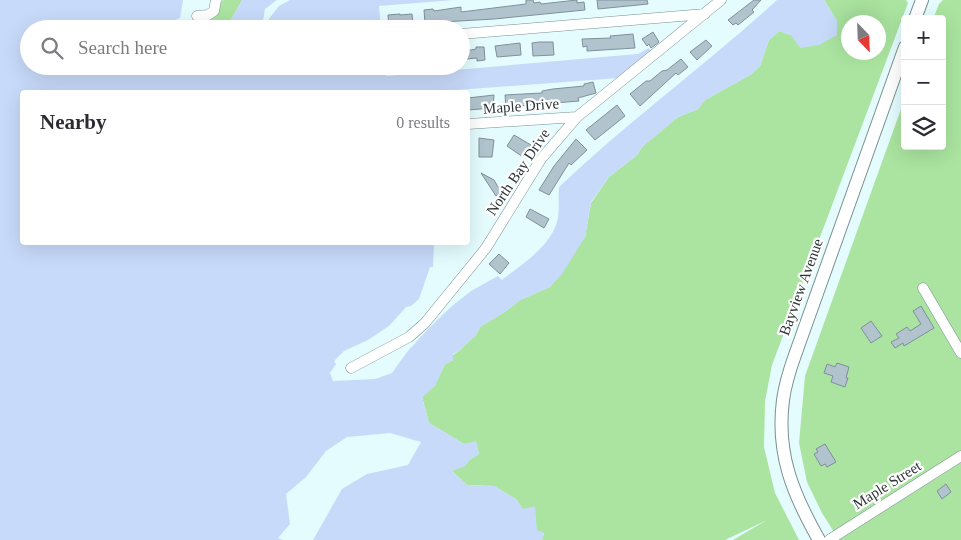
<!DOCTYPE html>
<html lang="en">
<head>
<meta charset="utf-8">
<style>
  :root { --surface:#fff; --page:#f2f2f3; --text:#2b2b33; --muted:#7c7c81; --line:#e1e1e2 }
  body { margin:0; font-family:"Times New Roman",serif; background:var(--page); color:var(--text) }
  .controls { position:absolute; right:15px; top:15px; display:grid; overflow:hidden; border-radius:5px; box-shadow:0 5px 20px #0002 }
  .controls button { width:45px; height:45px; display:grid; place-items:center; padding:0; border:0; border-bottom:1px solid var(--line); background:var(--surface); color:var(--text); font:25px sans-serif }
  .compass { position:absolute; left:841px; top:15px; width:45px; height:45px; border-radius:50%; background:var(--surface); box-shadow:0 5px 20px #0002; rotate:157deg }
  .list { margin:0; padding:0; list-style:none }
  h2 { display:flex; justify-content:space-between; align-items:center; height:65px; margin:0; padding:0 20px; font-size:21px }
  h2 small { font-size:16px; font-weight:400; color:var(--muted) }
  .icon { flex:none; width:28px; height:28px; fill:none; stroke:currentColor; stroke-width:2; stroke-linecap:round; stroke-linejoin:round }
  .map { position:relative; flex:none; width:961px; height:540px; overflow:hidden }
  .search { position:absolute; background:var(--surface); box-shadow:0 5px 20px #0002; left:20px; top:20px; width:450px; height:55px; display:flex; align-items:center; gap:12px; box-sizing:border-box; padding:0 18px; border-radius:28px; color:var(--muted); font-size:19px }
  .panel { position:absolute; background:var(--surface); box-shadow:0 5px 20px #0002; left:20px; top:90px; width:450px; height:155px; border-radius:5px }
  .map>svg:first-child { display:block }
  .green { fill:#aae4a0; fill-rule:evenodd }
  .water { fill:#c7daf9 }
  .building { fill:#b1c4ce; stroke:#7f909a }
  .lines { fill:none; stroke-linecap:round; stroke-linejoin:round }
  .minor-casing { stroke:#7a9091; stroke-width:11 }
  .major-casing { stroke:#7a9091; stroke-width:14 }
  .path { stroke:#97a8aa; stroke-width:1; stroke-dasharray:2.5 4; stroke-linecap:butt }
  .minor { stroke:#fff; stroke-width:10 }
  .major { stroke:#fff; stroke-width:12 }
  .labels { text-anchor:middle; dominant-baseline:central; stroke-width:4.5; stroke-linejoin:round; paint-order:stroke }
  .street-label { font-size:15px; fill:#2c3536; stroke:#fff }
</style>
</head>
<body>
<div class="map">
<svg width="961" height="540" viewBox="0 0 961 540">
  <rect width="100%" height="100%" fill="#e4fcfe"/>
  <path class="green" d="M223 0H242L226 29H208L192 23 211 16Z
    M824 0H906L908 3 772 365 765 401 764 447 775 493 799 540H733L767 520 725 540H542L544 533 537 531 516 499 494 486 467 485 451 470 465 466 469 460 479 454 476 442 464 444 429 423 422 397 435 385 445 364 453 360V355L460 350 476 335 480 327 506 311 520 300 550 287 585 237 591 203 609 177 637 155 643 146 678 117 698 109 705 100 750 75 760 66 769 40 779 31 791 35 837 21ZM848 22H878V52H848Z
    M943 0H961V540H839L822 513 807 482 799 443 805 376 905 98V146H942V19H933L939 4Z"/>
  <path class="water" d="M0 0H183L180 18 161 26 160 29H29V66H385L386 76 638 54 649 48 651 52 619 78 431 92H22V242L434 243 433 267H430L419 299 411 306 406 307 389 326 368 340 344 351 334 361 336 364 330 373 333 381 375 379 392 373 407 352 429 328 452 306 471 291 498 276 502 280C522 264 549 248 557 222 560 211 558 198 559 187 628 121 706 65 777 0H824L837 21V35L819 45 800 48 791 35 779 31 769 40 760 66 750 75 705 100 698 109 678 117 643 146 637 155 609 177 591 202 585 237 562 274 550 287 520 300 506 311 480 327 476 335 460 350 453 354V360L445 364 435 386 422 397 429 423 464 444 476 441 479 454 469 460 465 466 452 471 467 485 494 486 516 499 523 509 535 506 537 530 544 533 542 540H313L342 489 367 474 408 465 421 442 390 433 347 437 326 451 306 477 286 494 290 524 278 538 283 540H0Z
    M242 0H277L265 9 263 21 255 29 227 27Z
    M290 0H454L379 6 381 29H261L279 6Z"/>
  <path class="building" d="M526 0H533L534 3 540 2 541 4 577 0V3L584 2 585 10 494 19 425 23 424 10 433 9 434 11 461 7V12L526 4Z
    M597 0H647L648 4 598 9Z
    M754 0H761L752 10 754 12 738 25 736 23 733 25 728 20Z
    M400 14V15L412 14 413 25 389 27 388 15Z
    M653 32 659 42 651 48 649 44 647 46 642 39Z
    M633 34 635 48 587 51V46L583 47 582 39 611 38 610 36Z
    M706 40 712 46 697 60 690 52Z
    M539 42H553L554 55 533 56 532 43Z
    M520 43 521 55 497 57 495 46Z
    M476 47H484L485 60 477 61V58L467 59 466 51 476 49Z
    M681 59 688 67 678 75 676 73 640 106 630 94 646 81H650L662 71 667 70Z
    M593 82 596 93 578 98 579 101 506 107 505 95 542 93V91L553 89 584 86V84Z
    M494 95 493 108 468 110V98Z
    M617 105 625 116 595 140 586 130Z
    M514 135 531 145 523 157 507 146Z
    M479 138 494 140 492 157H479Z
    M576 139 587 150 571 165 569 163 549 195 539 190 554 166Z
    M481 173 494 180 501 192 496 196Z
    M530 209 549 219 544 228 526 217Z
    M499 254 509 263 500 274 489 264Z
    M921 306 934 328 904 346 903 343 895 348 891 342 899 338 896 334 907 327 910 331 921 324 913 311Z
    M871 321 882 336 871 343 861 328Z
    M837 363 849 367 846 378H848L845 387 831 382 833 376 824 373 827 364 835 367Z
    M825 444 836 462 827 467 825 464 821 466 814 454 818 452 816 449Z
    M946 484 951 492 942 499 937 491Z"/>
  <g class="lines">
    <g class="minor-casing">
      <path id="minor" d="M197 16 208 15 214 11 216 0
        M461 34 705 14
        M468 124 577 117
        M923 288 961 353
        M351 368 409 337 425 323 486 248 541 159 577 117 721 0
        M829 540 961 456"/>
    </g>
    <g class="major-casing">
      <path id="major" d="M915 19 922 0
        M819 540C793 494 776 454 783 400 785 385 790 369 795 355L905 47"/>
    </g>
    <path class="path" d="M174 29 189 22"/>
    <use href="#minor" class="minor"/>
    <use href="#major" class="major"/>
  </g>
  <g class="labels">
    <g class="street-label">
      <text transform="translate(521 106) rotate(-4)">Maple Drive</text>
      <text transform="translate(518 172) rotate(-56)">North Bay Drive</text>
      <text transform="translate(801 287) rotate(-70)">Bayview Avenue</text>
      <text transform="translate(887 485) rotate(-32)">Maple Street</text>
    </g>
  </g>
</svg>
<div class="controls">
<button>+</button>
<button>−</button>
<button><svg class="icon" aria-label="layers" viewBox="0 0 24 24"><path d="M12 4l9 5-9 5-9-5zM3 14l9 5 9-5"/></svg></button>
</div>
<svg class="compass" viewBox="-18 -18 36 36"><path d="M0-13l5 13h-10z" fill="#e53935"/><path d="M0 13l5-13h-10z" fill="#7c7c81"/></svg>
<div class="search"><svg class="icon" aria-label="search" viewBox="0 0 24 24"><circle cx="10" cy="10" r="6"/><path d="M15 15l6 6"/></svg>Search here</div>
<section class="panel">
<h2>Nearby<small>0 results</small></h2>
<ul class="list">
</ul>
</section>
</div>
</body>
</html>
